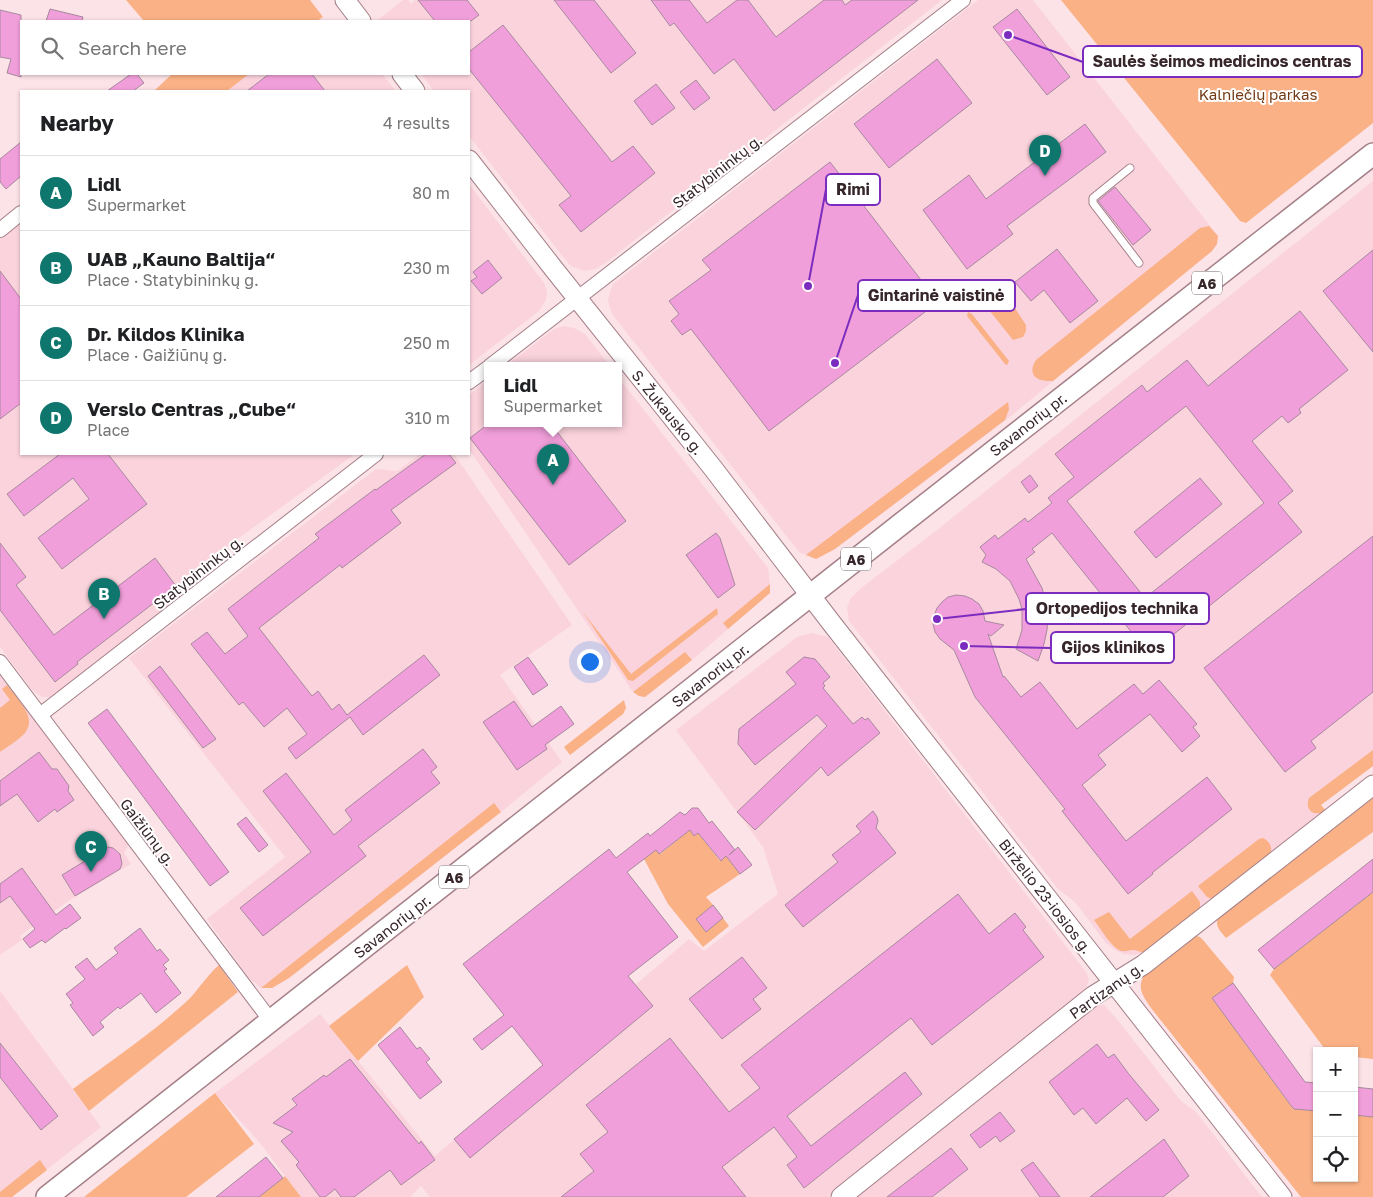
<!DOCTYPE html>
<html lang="en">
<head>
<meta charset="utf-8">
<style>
  :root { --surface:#fff; --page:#f2f2f2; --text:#202124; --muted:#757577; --line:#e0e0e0; --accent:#0f766e }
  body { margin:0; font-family:"Golos Text",sans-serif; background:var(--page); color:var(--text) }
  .controls { position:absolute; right:15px; bottom:15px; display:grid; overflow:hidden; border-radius:0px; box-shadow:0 1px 4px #0004 }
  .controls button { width:45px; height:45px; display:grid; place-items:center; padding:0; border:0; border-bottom:1px solid var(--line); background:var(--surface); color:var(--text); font:25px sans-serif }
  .you { position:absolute; left:589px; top:661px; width:18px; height:18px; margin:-12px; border:4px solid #fff; border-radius:50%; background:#1a73e8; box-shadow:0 0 0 8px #1a73e833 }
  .badge { display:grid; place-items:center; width:32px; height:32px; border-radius:50%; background:var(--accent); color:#fff; font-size:16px; font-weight:700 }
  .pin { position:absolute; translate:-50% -41px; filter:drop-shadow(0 1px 2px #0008) }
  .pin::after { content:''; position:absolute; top:26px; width:18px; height:15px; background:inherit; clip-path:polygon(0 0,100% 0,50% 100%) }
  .popup { position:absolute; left:484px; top:362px; width:138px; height:65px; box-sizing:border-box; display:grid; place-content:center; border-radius:0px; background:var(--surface); filter:drop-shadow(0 1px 4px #0005); font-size:16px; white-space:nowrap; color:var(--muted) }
  .popup b { font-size:19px; color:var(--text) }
  .popup::after { content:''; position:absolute; left:50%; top:100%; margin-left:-10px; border:10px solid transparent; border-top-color:var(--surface) }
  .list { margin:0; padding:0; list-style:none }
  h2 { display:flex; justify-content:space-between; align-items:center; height:65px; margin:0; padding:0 20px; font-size:21px }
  h2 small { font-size:16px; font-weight:400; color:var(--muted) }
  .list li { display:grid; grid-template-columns:32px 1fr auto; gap:15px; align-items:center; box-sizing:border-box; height:75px; padding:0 20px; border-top:1px solid var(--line) }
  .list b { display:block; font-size:19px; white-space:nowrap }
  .list p { margin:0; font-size:16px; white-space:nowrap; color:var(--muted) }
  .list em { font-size:16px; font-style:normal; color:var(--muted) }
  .icon { flex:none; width:28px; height:28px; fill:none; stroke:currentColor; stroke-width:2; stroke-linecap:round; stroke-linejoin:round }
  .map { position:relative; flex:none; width:1373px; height:1197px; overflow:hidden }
  .search { position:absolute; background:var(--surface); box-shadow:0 1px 4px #0004; left:20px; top:20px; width:450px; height:55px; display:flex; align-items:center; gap:12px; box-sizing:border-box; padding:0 18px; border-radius:0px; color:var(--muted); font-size:19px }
  .panel { position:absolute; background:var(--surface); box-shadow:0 1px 4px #0004; left:20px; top:90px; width:450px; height:365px; border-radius:0px }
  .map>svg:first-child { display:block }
  .built { fill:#fbd3dd }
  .green { fill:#fab185 }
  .building { fill:#f19fda; stroke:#a7899e; fill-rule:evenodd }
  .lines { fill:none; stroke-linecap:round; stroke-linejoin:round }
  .lane-casing { stroke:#a47f88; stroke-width:9 }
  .street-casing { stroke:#a47f88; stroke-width:16 }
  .secondary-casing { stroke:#a47f88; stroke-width:21 }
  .primary-casing { stroke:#a47f88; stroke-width:24 }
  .lane { stroke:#fff; stroke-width:7 }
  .street { stroke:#fff; stroke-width:14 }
  .secondary { stroke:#fff; stroke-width:19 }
  .primary { stroke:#fff; stroke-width:21 }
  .labels { text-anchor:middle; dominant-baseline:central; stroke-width:4; stroke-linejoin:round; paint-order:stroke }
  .shield { fill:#fff; stroke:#72676a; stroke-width:1 }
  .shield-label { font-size:14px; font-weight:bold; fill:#36262a }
  .park-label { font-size:15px; fill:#713a14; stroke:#fff }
  .street-label { font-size:15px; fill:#36262a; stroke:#fff }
  .leader { fill:none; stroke:#7b2cbf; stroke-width:2 }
  .callout-dot { fill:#7b2cbf; stroke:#fff; stroke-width:2 }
  .callout { fill:#fff; stroke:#7b2cbf; stroke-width:2 }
  .callout-label { font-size:16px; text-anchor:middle; font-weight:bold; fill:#36262a }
</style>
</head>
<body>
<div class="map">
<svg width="1373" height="1197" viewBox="0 0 1373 1197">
  <rect width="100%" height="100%" fill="#fce3e8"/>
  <path class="built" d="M403 0H408L411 4 415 0H942L608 261 596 269 584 271 571 266 560 253 469 136V91H434L421 74H469V21H380L378 20Z
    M978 0H1033L1218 236 1217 244 1212 251 1006 420 835 549 816 559 799 552 612 314 608 301 610 292 613 284Z
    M249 74H382L396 91H227Z
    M1373 181V766L1321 805 1326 811 1145 952 1134 955 1124 954 1115 950 1106 943 1075 902 1058 889 849 621 847 608 850 599 861 588 937 530Z
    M469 184 544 283 547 292 546 300 539 311 469 365Z
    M21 223V454H355L207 561 193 589 52 697H42L32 690 0 647V239Z
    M564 326 574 328 585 334 610 366H506L554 329Z
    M618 377 768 568 770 584V593L692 660 645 697 639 696 633 692 469 449V395L488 380V424H618Z
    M420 454H454L572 625 500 675 562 762 501 812 289 978 272 988H261L248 977 207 919 285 857 129 658 376 469 397 471Z
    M811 633 828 637 1086 972 1089 979 1085 992 828 1197H430L421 1186 410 1197H301L260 1143 215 1093 320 1014 435 1156 689 939 704 951 778 894 763 847 676 730 797 637Z
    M0 676 51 740 129 844 124 853 131 864 70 900 20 936 22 940 0 955Z
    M0 991 101 1127 12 1197H0Z
    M1104 1005 1117 1019 1181 1101 1196 1112 1262 1197H852L1095 1006Z"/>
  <path class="green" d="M126 0H310L323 17 317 21H144Z
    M1061 0H1373V123L1246 223 1240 221Z
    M172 74H249L227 91H154Z
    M1209 226 1218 236 1217 244 1212 251 1053 381C1049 381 1044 381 1041 380 1030 377 1031 367 1036 360L1200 228Z
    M997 291 1005 293 1026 325V331L1023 337 1013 340 985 305 987 299Z
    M968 312 972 314 1009 361 1007 365 1005 364 967 316Z
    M1008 402 1009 409 1005 420 835 549 816 559 806 555Z
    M770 584V593L728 629 723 623Z
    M717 608 718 614 633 681 628 680 583 612 631 674Z
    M685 652 692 660 645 697 639 696 633 692Z
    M7 685C16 697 38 717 25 733 19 740 8 746 0 752V708L10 700 2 689Z
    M624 700 626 708 623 714 570 755 564 747Z
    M1373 750V766L1321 805 1326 811C1315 817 1304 811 1309 798Z
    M1373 795V832L1226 938C1219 930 1214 925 1219 914Z
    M494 803 501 812 289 978 272 988H261Z
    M690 830 694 836 698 833 720 861 726 856 740 874 706 897 713 905 696 919 706 932 723 918 729 926 703 947 668 904 644 859 656 850 660 854Z
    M1263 838C1270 842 1272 846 1271 854L1215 897 1212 899 1207 897 1198 886 1259 839Z
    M1192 891 1200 902V909L1145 952C1140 953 1137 950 1133 950 1128 950 1126 952 1121 951 1111 947 1101 929 1094 920L1109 912 1130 939Z
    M1373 892V1059L1354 1057V1051H1329L1324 1048 1270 975 1274 969Z
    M1193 935 1200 937 1203 940 1234 977 1233 983 1212 998 1293 1109 1317 1111V1178H1354V1115L1373 1117V1197H1301L1151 1008C1141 993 1136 987 1147 970Z
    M219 965 238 992 89 1111 73 1089C111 1061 151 1034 186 1002 198 991 206 976 219 965Z
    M407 965 424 997 358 1061 329 1026Z
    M215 1093 254 1144 186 1197H84Z
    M40 1160 47 1170 12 1197H0V1192Z
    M285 1176 301 1197H259L283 1178Z"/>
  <path class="building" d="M418 0H467L479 15 471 21H435Z
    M554 0H594L636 53 611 73Z
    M651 0H689L707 23 737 0H748L776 37 824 0H842L845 5 852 0H918L774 111 734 59 714 74 674 23 670 26Z
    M50 9 83 17 82 21H46Z
    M1017 9 1070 77 1047 95 993 27Z
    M0 10 21 15V77L7 73 11 59 0 57Z
    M503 25 612 162 633 146 655 173 581 232 559 205 571 196 469 69V52Z
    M937 59 972 103 889 168 854 124Z
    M131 74H137L144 83 133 91H107Z
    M269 74H312L325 91H247Z
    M696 80 710 98 694 110 680 92Z
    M656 84 675 108 652 125 634 101Z
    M1085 124 1106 152 1007 226 1013 234 967 269 923 210 969 175 986 199Z
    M21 142V176L6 189 0 182V159Z
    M830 162 938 302 769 431 691 329 682 335 671 321 679 314 669 301 711 270 702 260Z
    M1115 187 1151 230 1133 245 1098 201Z
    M1057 249 1098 301 1070 323 1044 290 1031 301 1015 282Z
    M1373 250V352L1323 291Z
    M488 260 502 278 482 294 471 281 477 277 473 272Z
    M0 271 21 299V403L0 419Z
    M1300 311 1348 370 1299 409 1301 413 1288 423 1282 416 1252 441 1293 491 1278 503 1302 532 1149 654 1052 533 1032 549 1035 552 1026 559 1042 588 1046 602 1048 616 1047 630 1044 644 1038 661 1016 649 1022 630V609L1019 599 1010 581 996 569 982 562 986 555 980 547 995 535 998 539 1025 518 1028 522 1052 503 1048 498 1074 477 1055 454 1142 385 1147 392 1187 360 1208 386ZM1186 406 1264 503 1145 598 1067 501Z
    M488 424H551L626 521 569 565 470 438Z
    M60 454H108L147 504 62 569 38 538 89 499 73 478 24 516 7 494Z
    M426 454H449L456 463 391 510 401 523 342 568 340 565 259 628 312 696 318 691 332 710 339 704 347 715 424 655 440 675 363 735 350 717 296 759 288 748 307 734 287 708 264 727 243 702 239 705 191 644 207 632 225 654 248 636 228 609 319 538 315 534 375 489 376 490Z
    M1030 475 1038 486 1029 493 1021 482Z
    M1200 478 1222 504 1156 558 1134 532Z
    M716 533 720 538 735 585 718 598 686 555Z
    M1373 536V692L1311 741 1316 748 1285 772 1204 668Z
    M0 543 26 577 16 585 54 635 155 558 176 586 77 662 78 664 55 682 0 610Z
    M956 595 965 596 972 599 979 604 983 611 985 621 1004 625 991 636 988 634 1003 677 1004 676 1021 697 1040 682 1077 729 1134 684 1143 694 1159 680 1197 724 1193 727 1200 736 1182 752 1150 714 1098 755 1106 765 1082 785 1126 841 1207 777 1232 809 1152 873 1153 874 1128 894 1062 811 1065 809 975 697 954 650 940 639 935 632 933 624 934 616 937 608 942 602 948 597Z
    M528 657 548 685 533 695 514 667Z
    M804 657 815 659 830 677 823 683 825 686 823 688 853 724 862 717 865 720 868 718 880 733 828 776 821 767 755 830 737 812 827 726 817 715 755 765 738 744 739 729 796 684 786 672Z
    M160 666 216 739 203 748 148 676Z
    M514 701 532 727 561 706 574 724 545 745 547 749 517 770 483 722Z
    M107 709 229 872 210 886 88 723Z
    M423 749 437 767 431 772 440 783 358 846 366 856 263 936 240 908 311 852 263 791 286 773 334 835 352 820 345 810Z
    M39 752 52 769H57L69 786 68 791 74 800 57 812 55 809 38 822 17 794 0 806V781Z
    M692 808H698L709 823 712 821 735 850 729 855 738 847 752 865 740 874 726 856 721 861 698 833 694 836 690 830 659 854 656 850 627 872 678 937 628 976 653 1006 470 1158 454 1139 543 1065 512 1026 482 1050 473 1039 504 1015 463 964 609 849 616 858 648 833 650 836 680 812 685 815Z
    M873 811 877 817 878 821 876 828 896 853 803 927 785 905 838 862 832 855 861 832 856 826Z
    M246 817 268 845 259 852 237 824Z
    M108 847 113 848 120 854 122 864 120 869 75 896 62 875Z
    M1373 859V892L1274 969 1258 950Z
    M22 868 56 915 70 904 81 918 66 929 65 928 45 943 42 940 30 948 23 939 35 929 10 896 0 903V884Z
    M958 894 989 934 1015 913 1026 927 1023 930 1044 957 932 1045 911 1018 787 1116 811 1146 905 1072 922 1094 804 1188 787 1165 797 1157 774 1127 722 1167 746 1197H561L594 1171 580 1154 608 1132 586 1105 670 1038 729 1112 760 1088 741 1065Z
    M713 905 723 918 706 932 696 919Z
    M140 928 157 951 160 949 169 960 163 965 167 969 164 971 181 993 156 1013 141 993 120 1009 118 1007 100 1022 104 1027 93 1036 70 1005 73 1003 66 994 85 979 75 967 87 958 96 970 118 953 114 948Z
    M742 957 767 988 753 999 761 1009 722 1039 689 999Z
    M1233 983 1305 1082 1317 1083V1111L1294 1109 1292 1107 1212 998Z
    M400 1027 417 1049 420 1047 430 1059 426 1062 442 1082 420 1099 378 1045Z
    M0 1043 58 1116 41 1130 0 1077Z
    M1097 1044 1108 1058 1114 1054 1128 1073 1159 1110 1146 1121 1127 1098 1096 1124 1083 1108 1074 1115 1049 1082Z
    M350 1059 419 1144 421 1141 435 1160 401 1185 390 1170 354 1197H341L335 1189 325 1197H320L296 1165 299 1162 281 1141 293 1132 273 1123 297 1105 292 1099 324 1075 326 1077Z
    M1354 1087 1373 1089V1117L1354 1115Z
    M1000 1112 1015 1131 1000 1142 996 1136 980 1148 970 1135Z
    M1164 1139 1189 1176 1163 1197H1090Z
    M951 1148 968 1169 932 1197H887Z
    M266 1157 283 1178 259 1197H216Z
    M1033 1162 1060 1197H1040L1021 1170Z"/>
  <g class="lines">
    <g class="lane-casing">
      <path id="lane" d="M1130 168 1093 198V203L1139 263"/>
    </g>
    <g class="street-casing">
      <path id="street" d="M0 230 21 213
        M490 366 963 0
        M469 382 488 368
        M0 662 271 1021
        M40 715 376 454"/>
    </g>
    <g class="secondary-casing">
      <path id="secondary" d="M345 0 361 21
        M402 74 415 91
        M469 160 553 268 712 467 833 625 1282 1197
        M841 1197 1093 996 1143 965 1373 785"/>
    </g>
    <g class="primary-casing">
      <path id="primary" d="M47 1197 901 524 1373 154"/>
    </g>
    <use href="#lane" class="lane"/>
    <use href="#street" class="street"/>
    <use href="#secondary" class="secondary"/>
    <use href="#primary" class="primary"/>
  </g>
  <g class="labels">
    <g class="shield">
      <rect x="1192" y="271.5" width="30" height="23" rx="4"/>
      <rect x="841" y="547.5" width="30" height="23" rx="4"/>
      <rect x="439" y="865.5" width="30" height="23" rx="4"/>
    </g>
    <g class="shield-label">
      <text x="1207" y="283">A6</text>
      <text x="856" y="559">A6</text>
      <text x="454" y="877">A6</text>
    </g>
    <g class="park-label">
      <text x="1258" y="94">Kalniečių parkas</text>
    </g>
    <g class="street-label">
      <text transform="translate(717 171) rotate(-38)">Statybininkų g.</text>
      <text transform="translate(668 412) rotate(51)">S. Žukausko g.</text>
      <text transform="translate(1028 424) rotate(-38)">Savanorių pr.</text>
      <text transform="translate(198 572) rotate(-38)">Statybininkų g.</text>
      <text transform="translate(710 675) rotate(-38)">Savanorių pr.</text>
      <text transform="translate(148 832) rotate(53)">Gaižiūnų g.</text>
      <text transform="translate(1046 896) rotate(52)">Birželio 23-iosios g.</text>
      <text transform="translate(392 926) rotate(-38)">Savanorių pr.</text>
      <text transform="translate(1106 990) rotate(-35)">Partizanų g.</text>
    </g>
  </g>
  <path class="leader" d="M1008 35L1083 62M808 286L826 189M835 363L858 295M937 619L1026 609M964 646L1051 648"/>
  <g class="callout-dot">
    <circle cx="1008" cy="35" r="5"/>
    <circle cx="808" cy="286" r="5"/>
    <circle cx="835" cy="363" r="5"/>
    <circle cx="937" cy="619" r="5"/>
    <circle cx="964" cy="646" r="5"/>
  </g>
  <g class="callout">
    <rect x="1083" y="46" width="279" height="31" rx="5"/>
    <rect x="826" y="174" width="54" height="31" rx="5"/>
    <rect x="858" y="280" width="157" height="31" rx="5"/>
    <rect x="1026" y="593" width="183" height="31" rx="5"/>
    <rect x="1051" y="632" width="123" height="31" rx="5"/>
  </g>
  <g class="callout-label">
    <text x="1222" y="67">Saulės šeimos medicinos centras</text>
    <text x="853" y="195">Rimi</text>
    <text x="936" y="301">Gintarinė vaistinė</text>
    <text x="1117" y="614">Ortopedijos technika</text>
    <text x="1113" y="653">Gijos klinikos</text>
  </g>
</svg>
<div class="controls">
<button>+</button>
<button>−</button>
<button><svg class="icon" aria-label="locate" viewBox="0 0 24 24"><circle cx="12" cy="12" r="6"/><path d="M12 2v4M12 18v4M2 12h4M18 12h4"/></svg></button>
</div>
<div class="you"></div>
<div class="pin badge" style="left:553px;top:485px">A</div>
<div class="popup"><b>Lidl</b>Supermarket</div>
<div class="pin badge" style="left:104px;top:619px">B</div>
<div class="pin badge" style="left:91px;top:872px">C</div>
<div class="pin badge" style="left:1045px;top:176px">D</div>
<div class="search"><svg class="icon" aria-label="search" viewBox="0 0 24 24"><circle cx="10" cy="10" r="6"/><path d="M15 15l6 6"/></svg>Search here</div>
<section class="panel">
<h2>Nearby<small>4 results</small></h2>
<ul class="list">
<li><span class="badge">A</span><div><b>Lidl</b><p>Supermarket</p></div><em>80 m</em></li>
<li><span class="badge">B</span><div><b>UAB „Kauno Baltija“</b><p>Place · Statybininkų g.</p></div><em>230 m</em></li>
<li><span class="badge">C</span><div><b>Dr. Kildos Klinika</b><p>Place · Gaižiūnų g.</p></div><em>250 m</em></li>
<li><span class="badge">D</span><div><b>Verslo Centras „Cube“</b><p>Place</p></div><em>310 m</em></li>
</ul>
</section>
</div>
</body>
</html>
